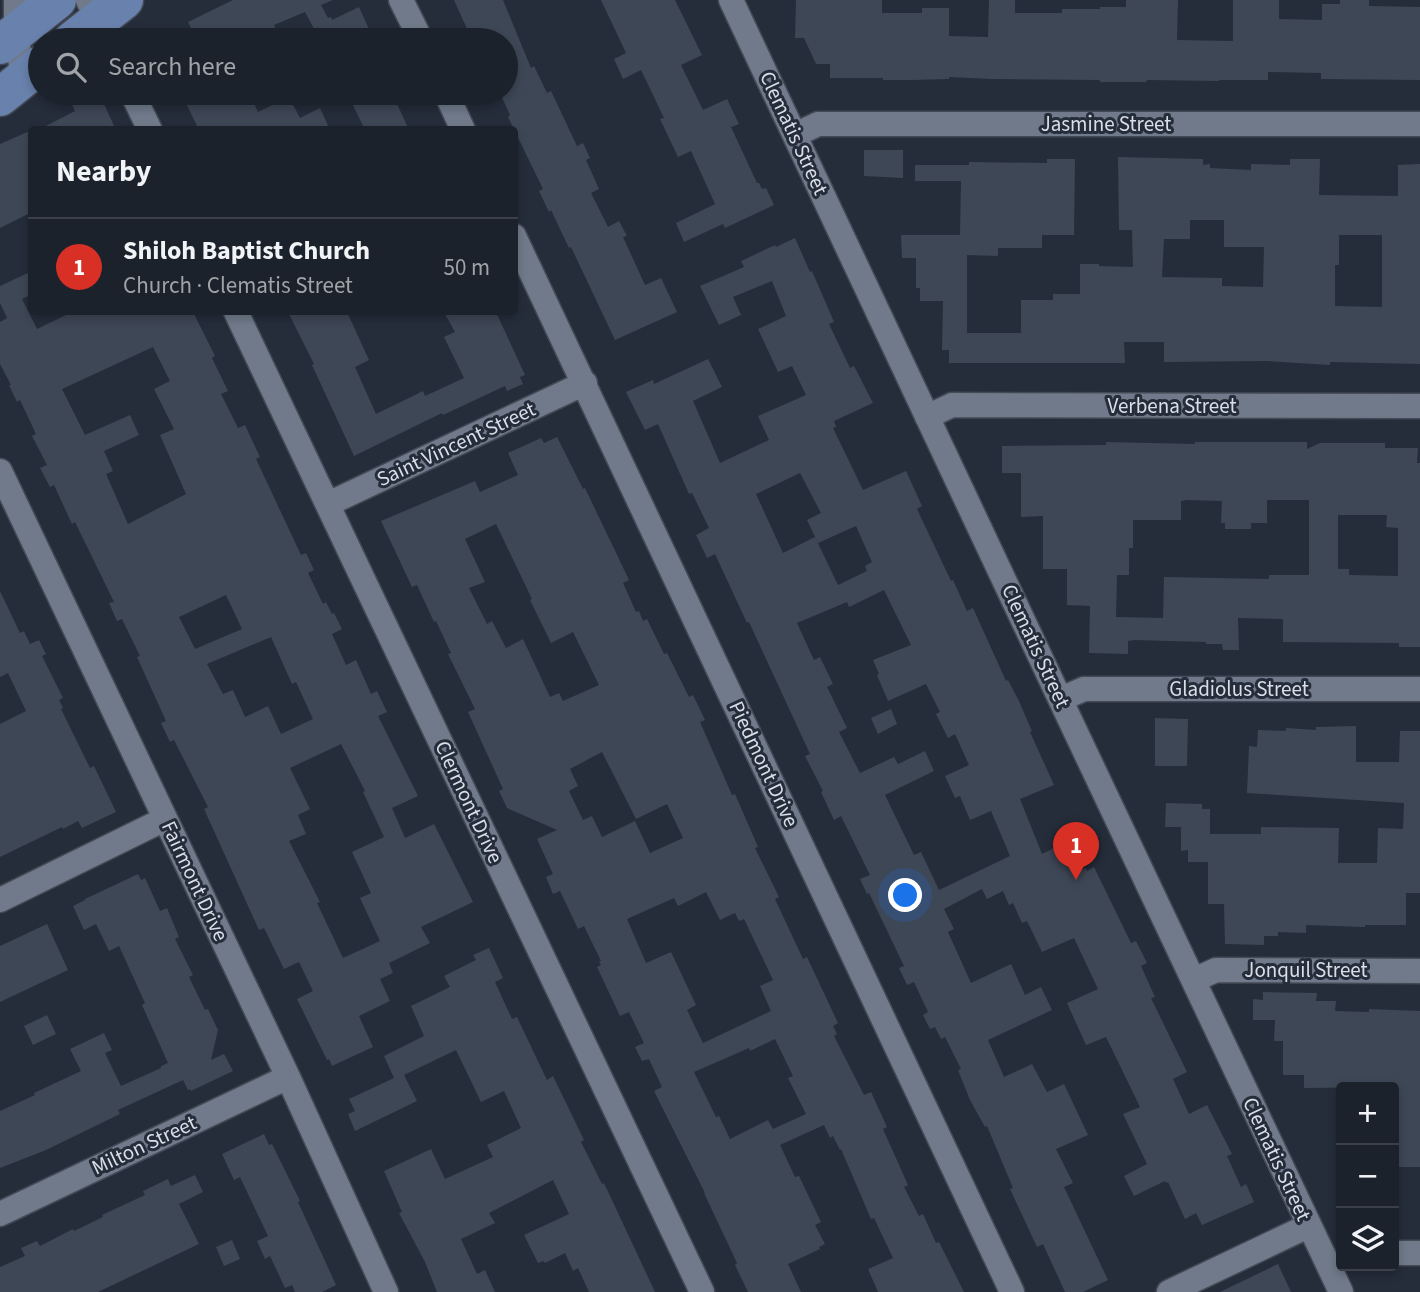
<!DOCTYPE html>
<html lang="en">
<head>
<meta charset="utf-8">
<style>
  :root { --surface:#1c222c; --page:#252a34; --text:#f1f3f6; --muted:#a0a4a9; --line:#3a3f48; --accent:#d93025 }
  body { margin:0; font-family:"Source Sans 3",sans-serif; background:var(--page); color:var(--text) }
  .controls { position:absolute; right:21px; bottom:21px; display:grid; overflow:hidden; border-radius:7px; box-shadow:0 4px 10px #0003 }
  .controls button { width:63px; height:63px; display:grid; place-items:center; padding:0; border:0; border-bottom:2px solid var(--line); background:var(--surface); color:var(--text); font:35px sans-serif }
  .you { position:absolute; left:906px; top:896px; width:24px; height:24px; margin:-18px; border:5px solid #fff; border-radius:50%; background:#1a73e8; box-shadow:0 0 0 10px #1a73e833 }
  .badge { display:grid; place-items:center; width:46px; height:46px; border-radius:50%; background:var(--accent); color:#fff; font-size:23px; font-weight:700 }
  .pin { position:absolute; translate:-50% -58px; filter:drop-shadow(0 2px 4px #0008) }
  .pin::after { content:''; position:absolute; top:37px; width:24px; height:21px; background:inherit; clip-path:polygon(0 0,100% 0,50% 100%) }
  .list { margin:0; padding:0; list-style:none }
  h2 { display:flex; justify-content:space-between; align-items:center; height:91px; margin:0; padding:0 28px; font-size:30px }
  h2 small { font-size:23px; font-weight:400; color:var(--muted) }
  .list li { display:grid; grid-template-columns:46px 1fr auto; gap:21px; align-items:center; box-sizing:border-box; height:98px; padding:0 28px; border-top:2px solid var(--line) }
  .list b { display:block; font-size:26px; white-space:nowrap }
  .list p { margin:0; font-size:23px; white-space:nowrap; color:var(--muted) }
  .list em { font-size:23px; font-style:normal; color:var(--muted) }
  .icon { flex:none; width:38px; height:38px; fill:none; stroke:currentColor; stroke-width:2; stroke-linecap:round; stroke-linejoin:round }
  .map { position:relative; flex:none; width:1420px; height:1292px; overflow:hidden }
  .search { position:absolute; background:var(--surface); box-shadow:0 4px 10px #0003; left:28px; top:28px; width:490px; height:77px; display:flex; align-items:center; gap:18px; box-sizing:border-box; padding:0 24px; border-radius:38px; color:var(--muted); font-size:26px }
  .panel { position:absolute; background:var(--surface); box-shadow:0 4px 10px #0003; left:28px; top:126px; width:490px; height:189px; border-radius:7px }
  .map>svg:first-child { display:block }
  .building { fill:#3e4756; fill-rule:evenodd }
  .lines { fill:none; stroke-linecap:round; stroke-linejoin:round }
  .minor-casing { stroke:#434955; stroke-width:27 }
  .primary-casing { stroke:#434955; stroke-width:41 }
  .minor { stroke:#707a8a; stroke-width:24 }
  .primary { stroke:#6982ad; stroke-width:38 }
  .labels { text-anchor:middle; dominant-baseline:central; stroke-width:6; stroke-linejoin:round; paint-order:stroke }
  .street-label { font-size:21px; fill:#d9dee8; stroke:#252d3b }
</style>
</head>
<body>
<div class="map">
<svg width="1420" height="1292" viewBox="0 0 1420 1292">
  <rect width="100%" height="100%" fill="#252d3b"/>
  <path class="building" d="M233 0H333L321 5 328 18 331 17 332 20 359 7 374 40H320L305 12 274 25 281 40H197L188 22Z
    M454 0H503L531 68 534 66 547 93 551 91 577 146 583 143 590 158 586 160 599 189 591 193 608 227 619 221 627 236 623 237 645 285 661 278 677 312 615 340 571 247 569 248 551 210 549 212 539 191 543 189 508 117 510 115 500 93H506V40H472Z
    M601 0H675L702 55 681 65 703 110 727 99 739 124 731 127 757 183H759L762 189 766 188 774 205 725 228 723 224 684 242 676 223 715 204 691 151 678 157 660 119 664 118 641 70 623 79 614 59 626 53Z
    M796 0H882V13H922V8H949V36L988 37 989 0H1015V13H1062V9H1100V7H1126V0H1178L1177 40 1233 41V0H1279V19L1322 20V4H1340V0H1369V6L1420 7V80L1321 79V73L1268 72V80H1219V81L1147 80 1146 82H1101L1099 80 991 79 949 77V79L912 80H883V78H830V64H816L804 38H795Z
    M74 93H99L116 130H38L75 111 71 102 77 99Z
    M181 93H249L258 112 289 97 300 118 320 108 330 130H199Z
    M347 93H392L409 130H365Z
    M32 130V212L0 228V144Z
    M864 150H903V178L864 176Z
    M1118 157 1203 159V165L1210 164V168L1251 170V164L1290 165V159H1320L1319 195 1398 196V165L1420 164V364L1330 362V365L1267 361 1164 362V342H1124L1125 363H949V350H942L943 301H920V288H916V258H902L901 235H960L961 181H915V165H969V162L1047 163V159H1075L1074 235H1042V248H998V256L967 255V333H1021V300H1053V294H1080V264H1099V266L1133 267 1132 230H1119ZM1190 220H1224V247H1264L1263 287 1222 286V278L1162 277 1164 239H1190ZM1339 235H1382V307L1335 306V265H1339Z
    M795 238 810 272 812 271 834 322 829 324 850 368 854 366 873 403 834 421 836 427 833 428 863 490 906 471 922 506 917 509 951 581 953 580 967 611 973 608 1006 681 1008 680 1018 699 1032 731 1030 732 1054 785 1020 799 1042 854 1064 843 1067 849 1071 848 1082 870 1086 868 1087 871 1094 867 1131 943 1136 941 1147 963 1141 966 1155 997 1151 998 1187 1072 1173 1079 1189 1114 1207 1105 1232 1154 1227 1156 1241 1187 1246 1184 1254 1202 1202 1225 1196 1213 1185 1219 1168 1182 1166 1183 1165 1181 1134 1196 1124 1176 1147 1164 1123 1114 1140 1107 1106 1037 1086 1045 1067 1003 1098 989 1074 938 1042 952 1027 921 1022 923 1013 903 1009 905 1003 891 987 899 982 889 944 909 954 929 948 932 971 983 1011 964 1025 995 1041 987 1052 1010 988 1040 1004 1077 1032 1064 1047 1092 1064 1084 1088 1135 1056 1149 1073 1183 1064 1187 1108 1280 1083 1292H1065L1043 1244 1037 1247 1010 1189 1013 1188 987 1126 985 1127 970 1100 958 1070 961 1069 945 1037 941 1039 935 1027 930 1029 923 1015 928 1012 914 982 907 985 899 968 904 966 869 893 867 894 860 879 870 875 841 816 834 820 821 792 823 791 805 756 810 754 749 622 747 623 715 554 707 558 696 535 709 528 692 493 689 494 658 424 645 430 626 392 653 380 654 384 708 359 722 387 693 401 720 463 769 440 758 416 806 395 792 366 778 372 758 329 786 316 772 281 733 297 741 315 719 325 700 286 744 267 741 261 775 245 776 247ZM800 473 821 513 807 520 818 543 856 526 872 562 865 566 867 571 838 585 815 537 783 553 756 494ZM884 590 911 645 873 660 879 674 877 675 888 701 926 684 940 712 936 714 948 738 955 734 969 765 945 776 955 798 960 796 970 820 991 811 1010 856 939 890 921 852 914 855 885 795 934 771 925 751 898 764 894 757 860 773 839 732 847 728 827 687 833 684 820 657 814 660 797 623 847 602 849 607Z
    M32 271V294L22 299 37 329 72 312H193L215 356 212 358 228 391 221 394 238 428 245 425 260 457 256 459 301 555 306 553 314 570 308 573 323 604 326 602 332 614 334 613 342 629 332 634 346 665 356 660 371 694 377 691 387 712 378 716 418 796 392 808 405 838 434 824 473 902 421 927 430 943 389 963 393 973 380 979 390 1001 359 1016 373 1047 332 1066 329 1059 327 1060 297 999 313 991 299 962 284 969 264 928 259 930 204 809 208 807 174 740 170 742 161 723 166 721 137 657 140 656 122 619 117 621 109 603 114 602 75 522 72 524 54 485 50 487 40 468 47 465 32 436 36 434 20 400 17 402 9 385H11L0 364V322L7 318 0 303V286ZM153 347 170 381 154 389 174 429 160 435 186 494 128 524 106 474 113 471 104 451 139 435 130 415 85 435 62 389ZM226 595 242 629 195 649 179 617ZM271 637 292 684 296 682 313 719 281 734 268 706 245 717 233 690 223 694 207 664ZM341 744 365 791 363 792 384 837 352 852 371 893 360 898 380 941 343 958 317 903 320 902 289 841 306 834 298 815 310 809 290 768Z
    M288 312H347L369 360 355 367 376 414 423 391 425 396 464 378 444 337 455 332 444 312H496L525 375 520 377 523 384 507 391 505 386 443 415 442 413 354 456 312 365 314 364Z
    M557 437 583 489 585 488 629 580 623 583 636 612 639 611 643 621 647 619 664 654 667 653 689 697 693 695 705 720 700 722 732 795 735 794 758 847 755 848 779 897 775 899 803 959 807 957 838 1023 833 1026 837 1034 834 1036 864 1095 871 1092 887 1127 883 1129 908 1185 904 1187 919 1216 923 1214 936 1243 939 1242 964 1292H878L868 1269 893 1258 874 1218 871 1219 841 1149 840 1150 833 1136 830 1138 824 1125 780 1145 795 1177 799 1176 821 1222 815 1225 825 1244 819 1247 820 1249 788 1264 801 1292H748L735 1265 737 1263 704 1193H705L654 1091 662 1087 649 1059 642 1061 635 1047 644 1043 629 1012 620 1016 597 967 601 965 599 961H601L584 926 578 929 560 891 553 894 546 877 553 874 537 839 557 830 507 808 499 791 503 789 468 712 475 709 448 654 451 653 436 621 434 622 417 585 412 587 381 521 475 481 480 492 518 475 508 453 541 438 544 443ZM496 524 532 599 530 600 551 643 573 632 599 685 563 701 559 693 550 697 523 639 506 648 492 621 487 624 469 588 485 582 465 539ZM602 752 636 819 667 804 683 838 650 853 635 821 602 837 592 816 583 820 569 791 578 786 570 769ZM706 892 720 920 735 913 739 921 744 919 773 980 760 986 771 1011 703 1043 687 1010 696 1005 671 952 646 963 627 919 674 898 678 906ZM775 1039 793 1076 788 1078 806 1114 773 1129 768 1120 730 1139 719 1116 716 1117 694 1072 749 1048 750 1051Z
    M1106 442 1195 444V442H1307V449L1320 443H1385V448H1418L1417 463H1420V647H1399V643L1283 642V619L1238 618 1239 650H1223L1222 644H1206V642L1135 640 1128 641V654L1089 653 1090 606 1067 605V569H1043V516L1021 517V473H1002V446L1106 445ZM1187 500 1222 501 1221 523H1225V529H1251V523H1267V500H1309V575H1269V579L1164 577 1163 618 1116 617 1117 575H1129V548H1133V520H1181V501ZM1338 515H1387L1386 527 1398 528V576L1349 575V569H1338Z
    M0 591 20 633 24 631 30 644 39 640 46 654 42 656 63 698 59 700 63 708 61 709 90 768 94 766 116 812 82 828 78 821 63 829 62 827 0 857V724L26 711 8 673 0 677Z
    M891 709 897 724 878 734 871 718Z
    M1155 718 1188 719 1187 766H1155Z
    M1356 726V762H1399L1400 731H1420V893H1406V925H1365V927L1306 925V933L1278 932V936H1264V945L1225 944 1224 904H1208V862H1188V850L1181 851V827H1165L1166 803 1202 804V809H1210V834H1261V827L1339 828 1338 863H1377L1378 828 1403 829 1404 803 1247 793 1249 746 1257 747 1258 730 1286 731V728L1316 730V727Z
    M138 874 141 880 145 878 160 911 167 908 179 937 175 939 193 975 189 977 205 1010 208 1009 218 1030 211 1060 224 1054 233 1071 191 1091 190 1089 188 1090 183 1080 118 1110 120 1114 46 1150 0 1168V1111L35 1095 34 1093 81 1071 70 1049 104 1033 112 1050 105 1053 121 1086 161 1068V1066L168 1063 142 1005 145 1003 119 946 109 951 96 924 84 930 73 906 85 900V899Z
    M47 924 68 970 0 1002V946Z
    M489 948 503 978 495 982 512 1019 517 1017 547 1080 553 1076 584 1140 581 1142 602 1184 604 1183 655 1292H589L578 1268 573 1271 565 1253 545 1263 543 1261 538 1263 524 1235 569 1214 553 1180 489 1213 495 1223 461 1239 477 1274 485 1270 495 1292H437L425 1262 399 1213 402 1212 384 1171 431 1149 445 1179 493 1157 487 1145 521 1128 504 1091 481 1102 456 1050 404 1075 417 1101 355 1131 348 1114 355 1111 349 1099 394 1078 384 1056 424 1036 411 1006 450 987 444 976 476 960 473 955Z
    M1263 992 1317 993 1316 1001H1336L1335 1011 1369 1012V1009L1420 1011V1167H1394V1087L1304 1088V1075H1283V1041H1274L1275 1020H1253V999L1263 1000Z
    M47 1015 56 1034 33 1045 24 1026Z
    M264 1134 269 1145 272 1144 300 1201 298 1202 336 1285 322 1292H295L292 1285 285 1288 270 1256 265 1259 257 1241 268 1236 240 1177 234 1180 222 1154Z
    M195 1175 203 1192 179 1204 199 1244 98 1292H0V1267L25 1256 21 1248 37 1241 40 1246 73 1229 74 1231 103 1217 102 1215 145 1195 143 1191 168 1179 171 1186Z
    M232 1240 240 1259 224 1266 216 1247Z
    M1278 1264 1291 1292H1220Z"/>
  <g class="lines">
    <g class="minor-casing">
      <path id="minor" d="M16 0V32L23 79
        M88 0 107 40
        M401 0 421 40
        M731 0C934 431 1136 862 1341 1292
        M132 93 150 130
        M446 93 463 130
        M795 135 818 124H1420
        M514 236 1012 1292
        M236 312 702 1292
        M927 417 952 405 1420 406
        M0 471 288 1077 386 1292
        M328 504 585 383
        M1061 699 1084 689H1420
        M0 900 165 819
        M1194 980 1216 970 1420 971
        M0 1214 288 1077
        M1394 1253H1420
        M1169 1292 1308 1226"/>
    </g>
    <g class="primary-casing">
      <path id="primary" d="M73 40 124 0
        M0 45 57 0
        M0 97 40 65"/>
    </g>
    <use href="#minor" class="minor"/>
    <use href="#primary" class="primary"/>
  </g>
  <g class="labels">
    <g class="street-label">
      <text x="1106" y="124">Jasmine Street</text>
      <text transform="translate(794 133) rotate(65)">Clematis Street</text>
      <text x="1172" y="406">Verbena Street</text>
      <text transform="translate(456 444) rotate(-25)">Saint Vincent Street</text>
      <text transform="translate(1036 646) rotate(65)">Clematis Street</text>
      <text x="1239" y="689">Gladiolus Street</text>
      <text transform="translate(764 764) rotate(65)">Piedmont Drive</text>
      <text transform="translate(469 802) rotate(65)">Clermont Drive</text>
      <text transform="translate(195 881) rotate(65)">Fairmont Drive</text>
      <text x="1306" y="970">Jonquil Street</text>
      <text transform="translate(144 1145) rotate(-25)">Milton Street</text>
      <text transform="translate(1277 1159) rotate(65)">Clematis Street</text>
    </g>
  </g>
</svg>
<div class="controls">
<button>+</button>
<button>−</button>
<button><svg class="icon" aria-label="layers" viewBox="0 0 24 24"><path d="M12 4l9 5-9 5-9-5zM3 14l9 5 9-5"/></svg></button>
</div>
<div class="you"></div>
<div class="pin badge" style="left:1076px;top:880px">1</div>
<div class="search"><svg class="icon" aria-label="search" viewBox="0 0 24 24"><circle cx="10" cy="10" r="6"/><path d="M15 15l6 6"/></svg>Search here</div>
<section class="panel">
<h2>Nearby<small></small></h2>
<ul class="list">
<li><span class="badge">1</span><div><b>Shiloh Baptist Church</b><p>Church · Clematis Street</p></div><em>50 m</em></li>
</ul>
</section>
</div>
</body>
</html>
